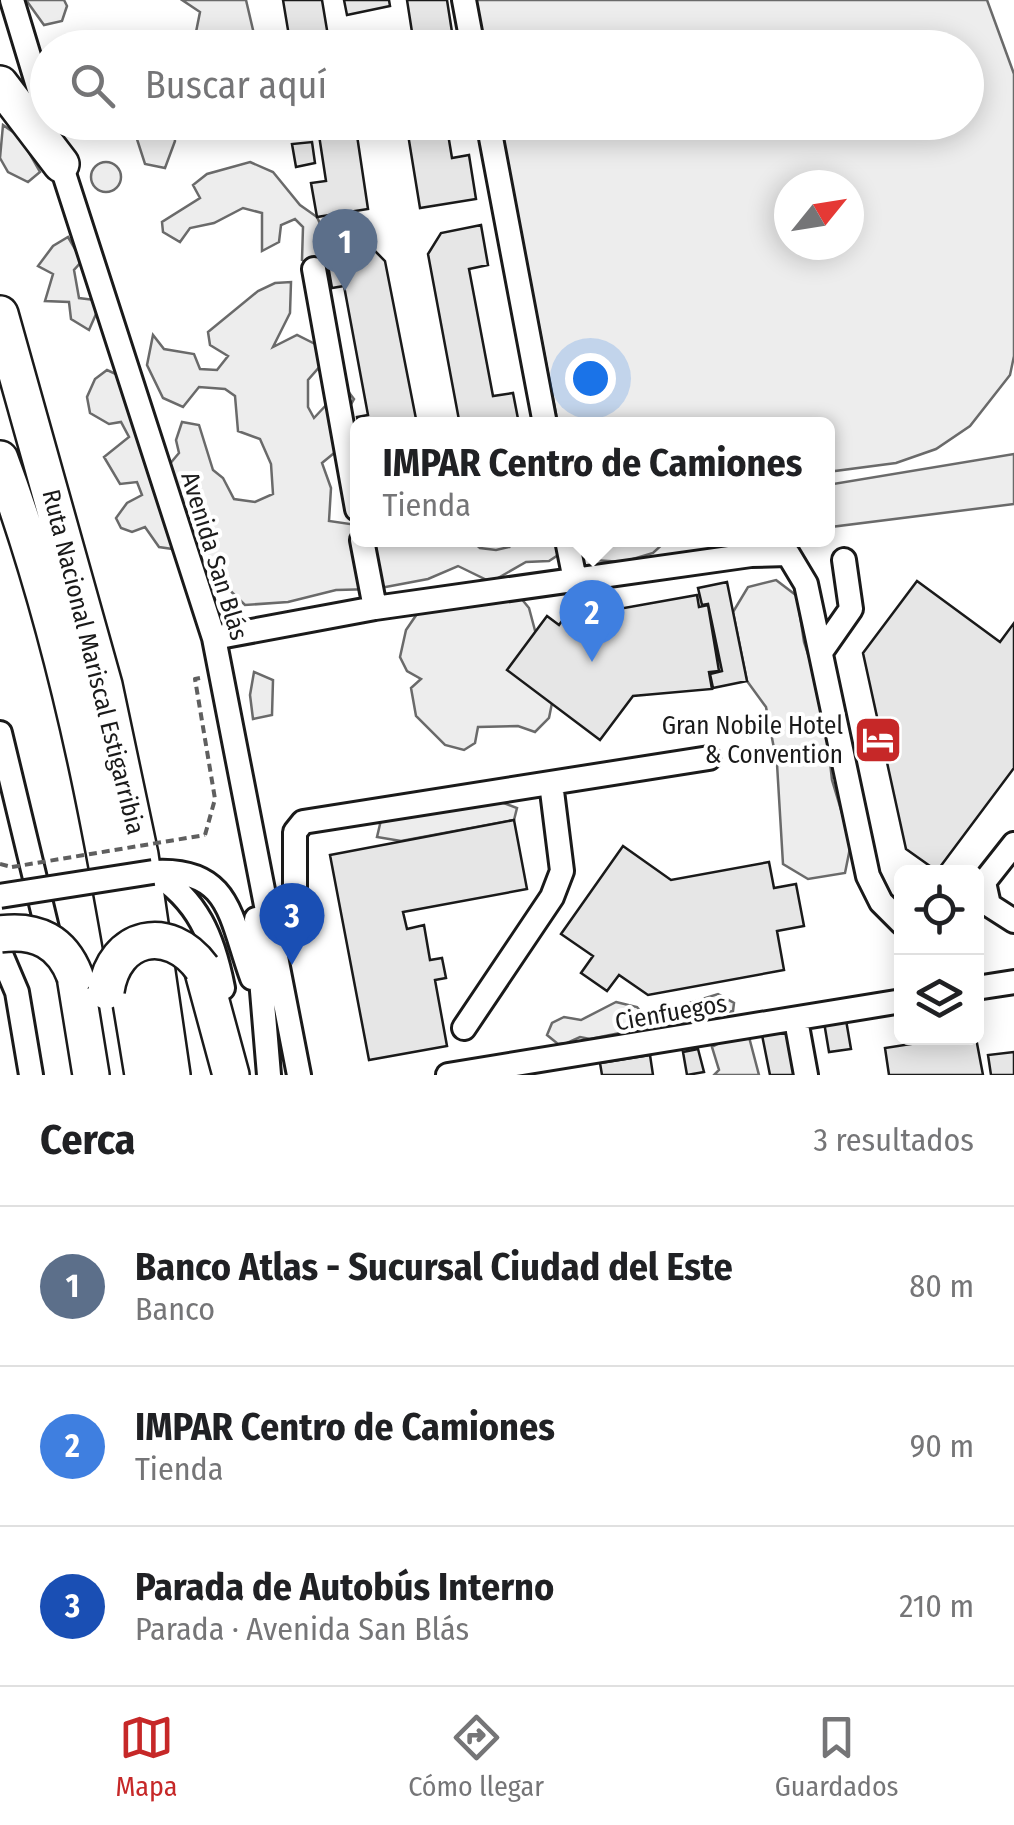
<!DOCTYPE html>
<html lang="es">
<head>
<meta charset="utf-8">
<style>
  :root { --surface:#fff; --page:#f6f6f6; --text:#202124; --muted:#757577; --line:#e0e0e0; --accent:#c62828 }
  body { margin:0; font-family:"Fira Sans Condensed",sans-serif; background:var(--page); color:var(--text) }
  .controls { position:absolute; right:30px; bottom:30px; display:grid; overflow:hidden; border-radius:15px; box-shadow:0 5px 25px #0003 }
  .controls button { width:90px; height:90px; display:grid; place-items:center; padding:0; border:0; border-bottom:2px solid var(--line); background:var(--surface); color:var(--text); font:50px sans-serif }
  .compass { position:absolute; left:774px; top:170px; width:90px; height:90px; border-radius:50%; background:var(--surface); box-shadow:0 5px 25px #0003; rotate:60deg }
  .you { position:absolute; left:590px; top:378px; width:35px; height:35px; margin:-25px; border:8px solid #fff; border-radius:50%; background:#1a73e8; box-shadow:0 0 0 15px #1a73e833 }
  .badge { display:grid; place-items:center; width:65px; height:65px; border-radius:50%; background:var(--accent); color:#fff; font-size:32px; font-weight:700 }
  .pin { position:absolute; translate:-50% -82px; filter:drop-shadow(0 2px 5px #0008) }
  .pin::after { content:''; position:absolute; top:52px; width:35px; height:30px; background:inherit; clip-path:polygon(0 0,100% 0,50% 100%) }
  .popup { position:absolute; left:350px; top:417px; width:485px; height:130px; box-sizing:border-box; display:grid; place-content:center; border-radius:15px; background:var(--surface); filter:drop-shadow(0 2px 8px #0005); font-size:32px; white-space:nowrap; color:var(--muted) }
  .popup b { font-size:38px; color:var(--text) }
  .popup::after { content:''; position:absolute; left:50%; top:100%; margin-left:-20px; border:20px solid transparent; border-top-color:var(--surface) }
  .list { margin:0; padding:0; list-style:none }
  h2 { display:flex; justify-content:space-between; align-items:center; height:130px; margin:0; padding:0 40px; font-size:42px }
  h2 small { font-size:32px; font-weight:400; color:var(--muted) }
  .list li { display:grid; grid-template-columns:65px 1fr auto; gap:30px; align-items:center; box-sizing:border-box; height:160px; padding:0 40px; border-top:2px solid var(--line) }
  .list b { display:block; font-size:38px; white-space:nowrap }
  .list p { margin:0; font-size:32px; white-space:nowrap; color:var(--muted) }
  .list em { font-size:32px; font-style:normal; color:var(--muted) }
  .icon { flex:none; width:55px; height:55px; fill:none; stroke:currentColor; stroke-width:2; stroke-linecap:round; stroke-linejoin:round }
  .map { position:relative; flex:none; width:1014px; height:1075px; overflow:hidden }
  .search { position:absolute; background:var(--surface); box-shadow:0 5px 25px #0003; left:30px; right:30px; top:30px; height:110px; display:flex; align-items:center; gap:25px; box-sizing:border-box; padding:0 35px; border-radius:55px; color:var(--muted); font-size:38px }
  .sheet { height:610px; background:var(--surface) }
  nav { display:flex; justify-content:space-around; align-items:center; box-sizing:border-box; height:140px; border-top:2px solid var(--line); background:var(--surface); font-size:28px; color:var(--muted) }
  nav a { display:grid; justify-items:center; gap:5px }
  nav .on { color:var(--accent) }
  .map>svg:first-child { display:block }
  .built { fill:#ededed; stroke:#6a6a6a; stroke-width:2.5; fill-rule:evenodd }
  .building { fill:#e6e6e6; stroke:#1a1a1a; stroke-width:2.5 }
  .lines { fill:none; stroke-linecap:round; stroke-linejoin:round }
  .minor-casing { stroke:#1a1a1a; stroke-width:28 }
  .highway-casing { stroke:#1a1a1a; stroke-width:40 }
  .path { stroke:#5f5f5f; stroke-width:4; stroke-dasharray:8 5; stroke-linecap:butt }
  .minor { stroke:#fff; stroke-width:22 }
  .highway { stroke:#fff; stroke-width:35 }
  .minor-bridge-casing { stroke:#1a1a1a; stroke-width:28; stroke-linecap:butt }
  .highway-bridge-casing { stroke:#1a1a1a; stroke-width:40; stroke-linecap:butt }
  .path-bridge { stroke:#5f5f5f; stroke-width:4; stroke-dasharray:8 5; stroke-linecap:butt }
  .minor-bridge { stroke:#fff; stroke-width:22 }
  .highway-bridge { stroke:#fff; stroke-width:35 }
  .labels { text-anchor:middle; dominant-baseline:central; stroke-width:8; stroke-linejoin:round; paint-order:stroke }
  .street-label { font-size:25px; fill:#1a1a1a; stroke:#fff }
  .poi-label { font-size:25px; fill:#1a1a1a; stroke:#fff; text-anchor:end }
</style>
</head>
<body>
<div class="map">
<svg width="1014" height="1075" viewBox="0 0 1014 1075">
  <rect width="100%" height="100%" fill="#fff"/>
  <path class="built" d="M26 0H64L67 6 62 21 44 25Z
    M182 0H246L257 47H193L200 12Z
    M475 0H987L1014 74V356L1010 375 970 426 936 449 896 463 827 472V424H558L499 123 966 122V48L484 47ZM789 185H849V245H789Z
    M140 123 173 124 175 141 165 168 145 164 135 133Z
    M3 125 20 137 40 172 28 182 8 172 0 158Z
    M91 177a15 15 0 1 1 30 0a15 15 0 1 1-30 0Z
    M250 162 273 172 300 205 317 217 327 239 326 254 316 265 302 260 303 227 295 219 281 225 279 242 262 251V213L243 208 214 223 190 228 180 242 163 232 162 222 200 198 193 185 207 174Z
    M68 237 82 261 74 270 79 298 95 300 96 314 89 330 71 319 69 302 45 301 53 274 38 266 53 246Z
    M291 282 290 313 273 347 297 335 319 346 321 365 308 380V407L314 418 344 386 354 399 343 418 344 445 322 463 331 488 329 521 357 525V540H471L480 548 496 550 509 547 506 540 665 542 653 553 623 562 593 560 566 550 549 561 526 562 491 582 458 566 428 579 375 589 336 590 288 602 245 605 212 573 207 554 159 547 145 527 132 532 121 528 116 518 127 503 142 495 137 482 120 484 104 457 129 437 121 422 109 424 90 413 87 397 95 379 107 370 118 375 168 466 179 453 176 440 182 422 199 425 213 470 223 478 234 499 255 502 273 494 271 464 260 439 238 431 235 396 225 389 199 387 183 407 163 398 147 365 153 335 164 349 194 354 200 369 217 370 228 356 210 345 208 332 258 291 275 283Z
    M1014 454V504L831 527 827 533V485Z
    M776 580 797 596 804 642 823 700 832 780 851 843 845 873 808 879 783 864 777 764 766 707 747 681 733 612 748 587Z
    M520 597 529 608 553 698 549 718 535 732 518 726 478 727 475 743 464 750 445 745 416 716 411 688 421 679 407 671 400 657 406 630 419 611Z
    M254 672 273 680 272 715 253 719 250 695Z
    M493 799 517 808 514 820 401 841 377 837 381 820Z
    M718 994 734 1003 733 1011 685 1020 673 1008Z
    M616 1002 637 1007 648 1020 630 1031 590 1039 580 1037 567 1043 558 1044 547 1035 552 1023 564 1017 581 1020Z
    M749 1037 759 1075H714L719 1070 712 1047 727 1039Z"/>
  <path class="building" d="M283 0H322L330 48H291Z
    M344 0H389L390 6 347 15Z
    M407 0H447L452 32 432 36 434 48H394L392 35 412 32Z
    M317 122H355L368 209 317 217 311 183 326 181Z
    M406 122H446L452 158 469 155 476 199 420 208Z
    M312 142 315 163 296 167 292 144Z
    M481 225 488 265 469 269 493 396 513 393 519 424 459 420 428 254 441 233Z
    M370 246 385 261 417 424H358L357 417 368 415 344 286 332 288 326 254Z
    M917 581 1000 642 1014 623V768L937 871 906 849 863 653Z
    M727 582 747 681 713 688 710 674 722 671 708 604 702 605 698 588Z
    M581 595 602 612 697 595 699 607 708 605 719 671 709 672 712 689 633 696 600 740 507 670 547 616 559 625Z
    M514 820 527 889 403 912 407 929 424 925 430 960 442 958 446 978 435 980 447 1046 369 1060 330 855Z
    M623 846 671 880 769 862 774 888 796 884 804 926 777 931 784 970 648 995 619 975 607 991 581 973 593 956 561 934Z
    M846 1020 851 1049 829 1052 824 1022Z
    M789 1029 798 1075H770L762 1035Z
    M910 1038H976L983 1075H889L885 1048 911 1044Z
    M698 1049 704 1072 687 1075 683 1052Z
    M1014 1052V1075H991L988 1055Z
    M650 1055 653 1075H602L600 1063Z"/>
  <g class="lines">
    <g class="minor-casing">
      <path id="minor" d="M12 0 48 119
        M464 0 473 48
        M488 122 545 424
        M58 155 214 638 299 1075
        M314 269 357 509
        M362 540 375 608
        M567 540 575 580
        M214 638 375 608 751 555 788 554 806 584 868 876 881 902 902 923
        M821 652 851 609 844 560
        M0 733 52 949
        M1014 844 984 882 989 905 1014 921
        M153 872C198 900 213 937 223 988
        M153 872C231 867 230 918 252 978
        M256 919 269 1075
        M270 932 290 924 295 914V832L303 822 709 758
        M0 952 17 992 31 1075
        M976 988 1014 982
        M796 1020 806 1075
        M464 1028 552 897 562 871 551 783
        M448 1075 902 1001"/>
    </g>
    <g class="highway-casing">
      <path id="highway" d="M0 84 61 164
        M0 314 104 685 140 855 172 1075
        M0 459C74 659 109 865 143 1075
        M202 968 231 1075
        M75 976 91 1075"/>
    </g>
    <path class="path" d="M200 678 195 679 215 799 205 835
      M0 864 12 867"/>
    <use href="#minor" class="minor"/>
    <use href="#highway" class="highway"/>
    <g class="minor-bridge-casing">
      <path id="minor-bridge" d="M0 896 153 872"/>
    </g>
    <g class="highway-bridge-casing">
      <path id="highway-bridge" d="M0 934C37 929 62 942 75 976
        M106 991C114 935 169 923 202 968"/>
    </g>
    <path class="path-bridge" d="M12 867 205 835"/>
    <use href="#minor-bridge" class="minor-bridge"/>
    <use href="#highway-bridge" class="highway-bridge"/>
  </g>
  <defs>
    <g id="hotel-square" transform="scale(2.5)"><rect x="-9" y="-9" width="18" height="18" rx="4" fill="#c62828" stroke="#fff"/><path d="M-6-4.5h1.5V1H6V5H4.5V3h-9V5H-6ZM-4 0a1.8 1.8 0 1 1 3.6 0ZM.5 0V-2.5h3Q6-2.5 6 0Z" fill="#fff"/></g>
  </defs>
  <g fill-rule="evenodd">
    <use href="#hotel-square" x="878" y="740"/>
  </g>
  <g class="labels">
    <g class="street-label">
      <text transform="translate(214 556) rotate(73)">Avenida San Blás</text>
      <text transform="translate(93 662) rotate(76)">Ruta Nacional Mariscal Estigarribia</text>
      <text transform="translate(671 1013) rotate(-10)">Cienfuegos</text>
    </g>
    <g class="poi-label">
      <text x="843" y="726">Gran Nobile Hotel<tspan x="843" dy="29">&amp; Convention</tspan></text>
    </g>
  </g>
</svg>
<div class="controls">
<button><svg class="icon" aria-label="locate" viewBox="0 0 24 24"><circle cx="12" cy="12" r="6"/><path d="M12 2v4M12 18v4M2 12h4M18 12h4"/></svg></button>
<button><svg class="icon" aria-label="layers" viewBox="0 0 24 24"><path d="M12 4l9 5-9 5-9-5zM3 14l9 5 9-5"/></svg></button>
</div>
<svg class="compass" viewBox="-18 -18 36 36"><path d="M0-13l5 13h-10z" fill="#e53935"/><path d="M0 13l5-13h-10z" fill="#757577"/></svg>
<div class="you"></div>
<div class="pin badge" style="left:345px;top:291px;background:#5c6f8a">1</div>
<div class="pin badge" style="left:592px;top:662px;background:#3f7fe0">2</div>
<div class="popup"><b>IMPAR Centro de Camiones</b>Tienda</div>
<div class="pin badge" style="left:292px;top:965px;background:#1a4fb4">3</div>
<div class="search"><svg class="icon" aria-label="search" viewBox="0 0 24 24"><circle cx="10" cy="10" r="6"/><path d="M15 15l6 6"/></svg>Buscar aquí</div>
</div>
<section class="sheet">
<h2>Cerca<small>3 resultados</small></h2>
<ul class="list">
<li><span class="badge" style="background:#5c6f8a">1</span><div><b>Banco Atlas - Sucursal Ciudad del Este</b><p>Banco</p></div><em>80 m</em></li>
<li><span class="badge" style="background:#3f7fe0">2</span><div><b>IMPAR Centro de Camiones</b><p>Tienda</p></div><em>90 m</em></li>
<li><span class="badge" style="background:#1a4fb4">3</span><div><b>Parada de Autobús Interno</b><p>Parada · Avenida San Blás</p></div><em>210 m</em></li>
</ul>
</section>
<nav>
<a class="on"><svg class="icon" aria-label="map" viewBox="0 0 24 24"><path d="M3 6l6-2 6 2 6-2v14l-6 2-6-2-6 2zM9 4v14M15 6v14"/></svg>Mapa</a>
<a><svg class="icon" aria-label="directions" viewBox="0 0 24 24"><path d="M12 3l9 9-9 9-9-9zM9 14v-3h6M13 9l2 2-2 2"/></svg>Cómo llegar</a>
<a><svg class="icon" aria-label="saved" viewBox="0 0 24 24"><path d="M7 4h10v16l-5-4-5 4z"/></svg>Guardados</a>
</nav>
</body>
</html>
